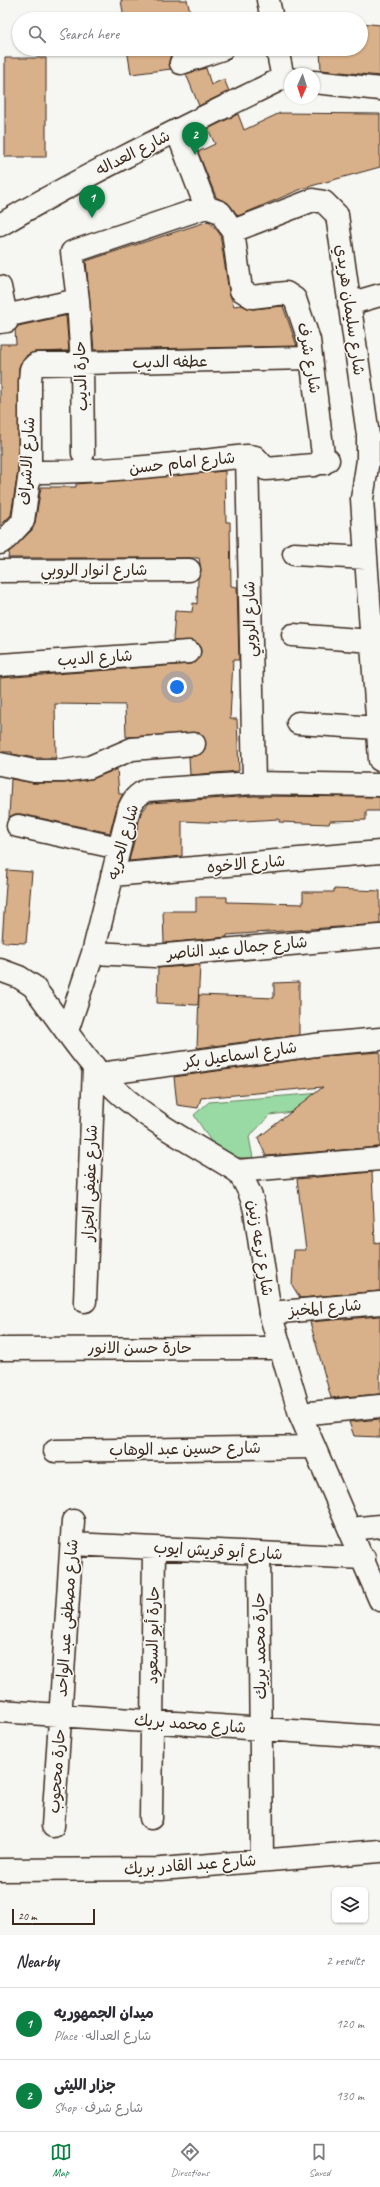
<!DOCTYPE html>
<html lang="en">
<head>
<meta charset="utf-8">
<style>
  :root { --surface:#fff; --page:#f2f2f3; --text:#2b2b33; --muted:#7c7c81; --line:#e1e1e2; --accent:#0b8043 }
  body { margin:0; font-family:Caveat,"Playpen Sans Arabic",sans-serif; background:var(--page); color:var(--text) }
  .controls { position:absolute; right:12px; bottom:12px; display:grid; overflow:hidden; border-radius:6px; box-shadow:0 1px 3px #0004 }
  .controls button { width:36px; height:36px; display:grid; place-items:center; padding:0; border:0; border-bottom:1px solid var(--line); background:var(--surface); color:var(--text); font:20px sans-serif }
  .compass { position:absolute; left:284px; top:68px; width:36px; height:36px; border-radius:50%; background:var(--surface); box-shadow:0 1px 3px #0004; rotate:183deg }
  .scale { position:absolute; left:12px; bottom:10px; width:83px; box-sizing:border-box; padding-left:4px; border:2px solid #3b2a1e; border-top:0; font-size:11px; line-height:14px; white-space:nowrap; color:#3b2a1e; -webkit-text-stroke:3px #f6f6f2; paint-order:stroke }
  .you { position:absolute; left:177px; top:687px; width:14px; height:14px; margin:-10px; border:3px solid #fff; border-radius:50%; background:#1a73e8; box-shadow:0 0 0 6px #1a73e833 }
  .badge { display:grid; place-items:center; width:26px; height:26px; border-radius:50%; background:var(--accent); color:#fff; font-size:13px; font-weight:700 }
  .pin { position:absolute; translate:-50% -33px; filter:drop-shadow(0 1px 2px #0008) }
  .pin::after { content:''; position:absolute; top:21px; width:14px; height:12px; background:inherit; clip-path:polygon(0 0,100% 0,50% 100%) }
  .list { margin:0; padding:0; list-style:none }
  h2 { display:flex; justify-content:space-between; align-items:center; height:52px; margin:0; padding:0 16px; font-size:17px }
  h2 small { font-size:13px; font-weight:400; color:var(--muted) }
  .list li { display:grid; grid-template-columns:26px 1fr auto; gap:12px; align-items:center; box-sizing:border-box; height:72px; padding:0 16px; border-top:1px solid var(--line) }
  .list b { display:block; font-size:15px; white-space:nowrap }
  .list p { margin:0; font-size:13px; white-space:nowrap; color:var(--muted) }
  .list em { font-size:13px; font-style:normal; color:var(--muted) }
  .icon { flex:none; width:22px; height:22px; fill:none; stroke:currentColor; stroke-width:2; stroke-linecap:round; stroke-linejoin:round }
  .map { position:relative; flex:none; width:380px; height:1935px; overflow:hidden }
  .search { position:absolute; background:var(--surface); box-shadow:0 1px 3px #0004; left:12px; right:12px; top:12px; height:44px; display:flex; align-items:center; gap:10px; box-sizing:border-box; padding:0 14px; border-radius:22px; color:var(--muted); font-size:15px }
  .sheet { height:196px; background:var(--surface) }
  nav { display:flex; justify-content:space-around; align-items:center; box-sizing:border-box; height:56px; border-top:1px solid var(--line); background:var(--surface); font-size:11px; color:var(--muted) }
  nav a { display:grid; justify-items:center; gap:2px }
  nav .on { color:var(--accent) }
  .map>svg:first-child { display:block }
  .green { fill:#99daa4; stroke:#6a8261 }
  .building { fill:#d8b089; stroke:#3b2a1e }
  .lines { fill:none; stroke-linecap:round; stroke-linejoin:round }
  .street-casing { stroke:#3b2a1e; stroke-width:25 }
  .secondary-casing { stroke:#3b2a1e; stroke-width:25 }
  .street { stroke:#f6f6f2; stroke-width:22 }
  .secondary { stroke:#f6f6f2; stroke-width:22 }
  .labels { text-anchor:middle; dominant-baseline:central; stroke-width:3; stroke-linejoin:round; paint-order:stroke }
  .street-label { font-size:16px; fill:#3b2a1e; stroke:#f6f6f2 }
</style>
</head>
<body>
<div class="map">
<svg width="380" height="1935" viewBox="0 0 380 1935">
  <rect width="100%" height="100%" fill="#f6f6f2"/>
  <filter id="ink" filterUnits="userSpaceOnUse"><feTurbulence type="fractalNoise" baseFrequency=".025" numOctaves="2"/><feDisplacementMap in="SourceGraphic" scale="8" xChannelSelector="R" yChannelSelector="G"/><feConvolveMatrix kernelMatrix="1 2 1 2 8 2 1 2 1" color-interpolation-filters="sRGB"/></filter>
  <g filter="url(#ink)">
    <path class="green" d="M322 1093 314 1109 270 1115 249 1137 253 1158 221 1157 194 1115 209 1102Z"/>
    <path class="building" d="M121 0H187L192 19H124Z
      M361 23 380 25V76L321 70 320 49H361Z
      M127 49H183L171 55 169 61 171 69 131 74Z
      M5 58H46V157H5Z
      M206 68 211 85 224 79 229 91 199 106 186 74Z
      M280 113 380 114V167L304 188 238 216 230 205 216 197 198 152 215 144 208 129 238 114 244 130Z
      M209 221 220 234 229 292 234 306 241 305 253 309 283 306 297 346 94 350 86 261Z
      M64 316H66L69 351 35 352 27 355 19 367 18 471 11 515 0 526V344H16L15 330 18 326Z
      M225 471 226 522H230L231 586 237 587 239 660H233L230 719H237L239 771 190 775 189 757 201 754 205 749 204 737 199 733 126 737 125 705 55 704 56 758H35L12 754V752H0V678L190 664 196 662 201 652 200 645 194 641H173L175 611 192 612 193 603 197 604 198 578 201 570 199 558H8L9 552 32 530 35 523 41 487H76V484Z
      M117 769 119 794H123L117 806 110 833 21 814H15L9 817 11 779 34 783H65L92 779Z
      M254 796 380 797V811H366V820L330 821 329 824 279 822V819L227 822V823L182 821V856L129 861 141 813 149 803Z
      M7 870 32 872 26 943 2 942Z
      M334 889 380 891V924L227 935V937L164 943 163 911H196V897H227V902L303 904V892H334Z
      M200 965 198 1005 157 1003 158 968Z
      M299 982V1035L197 1048 199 995 274 998V983Z
      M380 1052V1147L266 1156 258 1138 323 1087 201 1098 198 1108 177 1105 174 1077 324 1056Z
      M372 1172 375 1243 380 1242V1291L300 1298 292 1285 294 1250H306L297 1179Z
      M380 1316V1394L331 1398 310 1322Z
      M380 1419V1437L354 1436 349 1422Z"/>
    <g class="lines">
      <g class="street-casing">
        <path id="street" d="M268 0 272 19
          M277 49 283 78
          M181 63 222 49
          M314 82 380 89
          M177 131 206 207 220 212 233 231 241 290 252 297 286 293 295 299 309 340 324 463
          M0 225C92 171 188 125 283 78L290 79
          M233 231 313 200 324 202 337 215 368 435V460L362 499 380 760
          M0 287 7 321 0 322
          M78 300 82 364 83 453
          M349 304 380 295
          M5 316 78 300 72 252 206 207
          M247 456 254 783
          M30 472C103 473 174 464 247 456L255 457 266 469 314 465 328 460
          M0 543 7 538 23 521 30 472V381L31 369 36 364 311 358
          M294 554 366 558
          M0 571 189 570
          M293 635 372 641
          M0 665 189 652
          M298 723 378 728
          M0 764 34 771H63L90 767 132 749 194 744
          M18 826 119 848
          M112 875 380 852
          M93 953 155 956 380 936
          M67 1031 93 953 129 809C133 800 137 794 147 790L254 783 380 785
          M100 1074 323 1044 380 1039
          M237 1171 380 1159
          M85 1301 94 1066
          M270 1313 380 1303
          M0 1349 280 1348
          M300 1414 380 1406
          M55 1451 314 1447
          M350 1529 380 1526
          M72 1544 364 1558
          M259 1553 262 1860
          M0 1711 380 1737
          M151 1818 154 1548
          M53 1826 73 1521
          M0 1870 161 1869 380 1851"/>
      </g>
      <g class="secondary-casing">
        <path id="secondary" d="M0 970 19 977 33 986C60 1021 85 1062 118 1092 153 1124 197 1146 237 1171 247 1184 252 1195 255 1211L270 1313 300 1414 380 1600"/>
      </g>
      <use href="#street" class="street"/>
      <use href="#secondary" class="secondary"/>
    </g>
  </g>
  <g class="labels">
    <g class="street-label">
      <text transform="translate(133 153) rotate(-27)">شارع العداله</text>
      <text transform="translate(350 310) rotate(82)">شارع سليمان هريدي</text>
      <text transform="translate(309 358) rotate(80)">شارع شرف</text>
      <text transform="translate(170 362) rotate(-1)">عطفه الديب</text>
      <text transform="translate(81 376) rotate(-92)">حارة الديب</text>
      <text transform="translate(27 461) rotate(-87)">شارع الاشراف</text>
      <text transform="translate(182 463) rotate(-6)">شارع امام حسن</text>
      <text x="94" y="570">شارع انوار الروبي</text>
      <text transform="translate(250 619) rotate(-91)">شارع الروبي</text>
      <text transform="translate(95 658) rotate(-4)">شارع الديب</text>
      <text transform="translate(123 842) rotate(-74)">شارع الحريه</text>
      <text transform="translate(246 864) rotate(-5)">شارع الاخوه</text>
      <text transform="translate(237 948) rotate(-5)">شارع جمال عبد الناصر</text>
      <text transform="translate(240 1055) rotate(-8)">شارع اسماعيل بكر</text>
      <text transform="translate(90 1183) rotate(-88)">شارع عفيفى الجزار</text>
      <text transform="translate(260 1248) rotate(81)">شارع ترعه زنين</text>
      <text transform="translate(325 1308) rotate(-5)">شارع المخبز</text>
      <text x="140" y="1348">حارة حسن الانور</text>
      <text transform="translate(185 1449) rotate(-1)">شارع حسين عبد الوهاب</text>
      <text transform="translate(218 1551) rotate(3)">شارع أبو قريش ايوب</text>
      <text transform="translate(67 1618) rotate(-86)">شارع مصطفى عبد الواحد</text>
      <text transform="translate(153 1635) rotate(-89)">حارة أبو السعود</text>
      <text transform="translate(260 1646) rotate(-91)">حارة محمد بريك</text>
      <text transform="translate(190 1724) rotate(4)">شارع محمد بريك</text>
      <text transform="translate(57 1771) rotate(-86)">حارة محجوب</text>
      <text transform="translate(190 1865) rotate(-4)">شارع عبد القادر بريك</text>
    </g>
  </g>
</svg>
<div class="controls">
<button><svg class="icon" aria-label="layers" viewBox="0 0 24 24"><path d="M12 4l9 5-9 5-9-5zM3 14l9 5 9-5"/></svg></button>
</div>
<svg class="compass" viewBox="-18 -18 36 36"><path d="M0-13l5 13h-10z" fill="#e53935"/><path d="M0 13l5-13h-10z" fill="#7c7c81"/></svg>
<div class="scale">20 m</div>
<div class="you"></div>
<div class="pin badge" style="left:92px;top:218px">1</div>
<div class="pin badge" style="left:195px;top:155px">2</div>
<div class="search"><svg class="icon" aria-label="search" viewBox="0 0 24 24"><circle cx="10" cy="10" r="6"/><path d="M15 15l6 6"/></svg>Search here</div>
</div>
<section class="sheet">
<h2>Nearby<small>2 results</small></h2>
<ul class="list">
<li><span class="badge">1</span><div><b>ميدان الجمهوريه</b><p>Place · شارع العداله</p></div><em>120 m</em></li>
<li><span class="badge">2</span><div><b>جزار الليثى</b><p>Shop · شارع شرف</p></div><em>130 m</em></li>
</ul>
</section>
<nav>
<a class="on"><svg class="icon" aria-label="map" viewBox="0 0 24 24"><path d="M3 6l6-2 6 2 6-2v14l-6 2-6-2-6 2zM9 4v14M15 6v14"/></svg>Map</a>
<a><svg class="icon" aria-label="directions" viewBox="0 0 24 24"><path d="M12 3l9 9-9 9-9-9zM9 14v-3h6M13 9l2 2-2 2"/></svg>Directions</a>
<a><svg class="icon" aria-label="saved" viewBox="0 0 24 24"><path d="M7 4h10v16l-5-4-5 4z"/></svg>Saved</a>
</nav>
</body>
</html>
